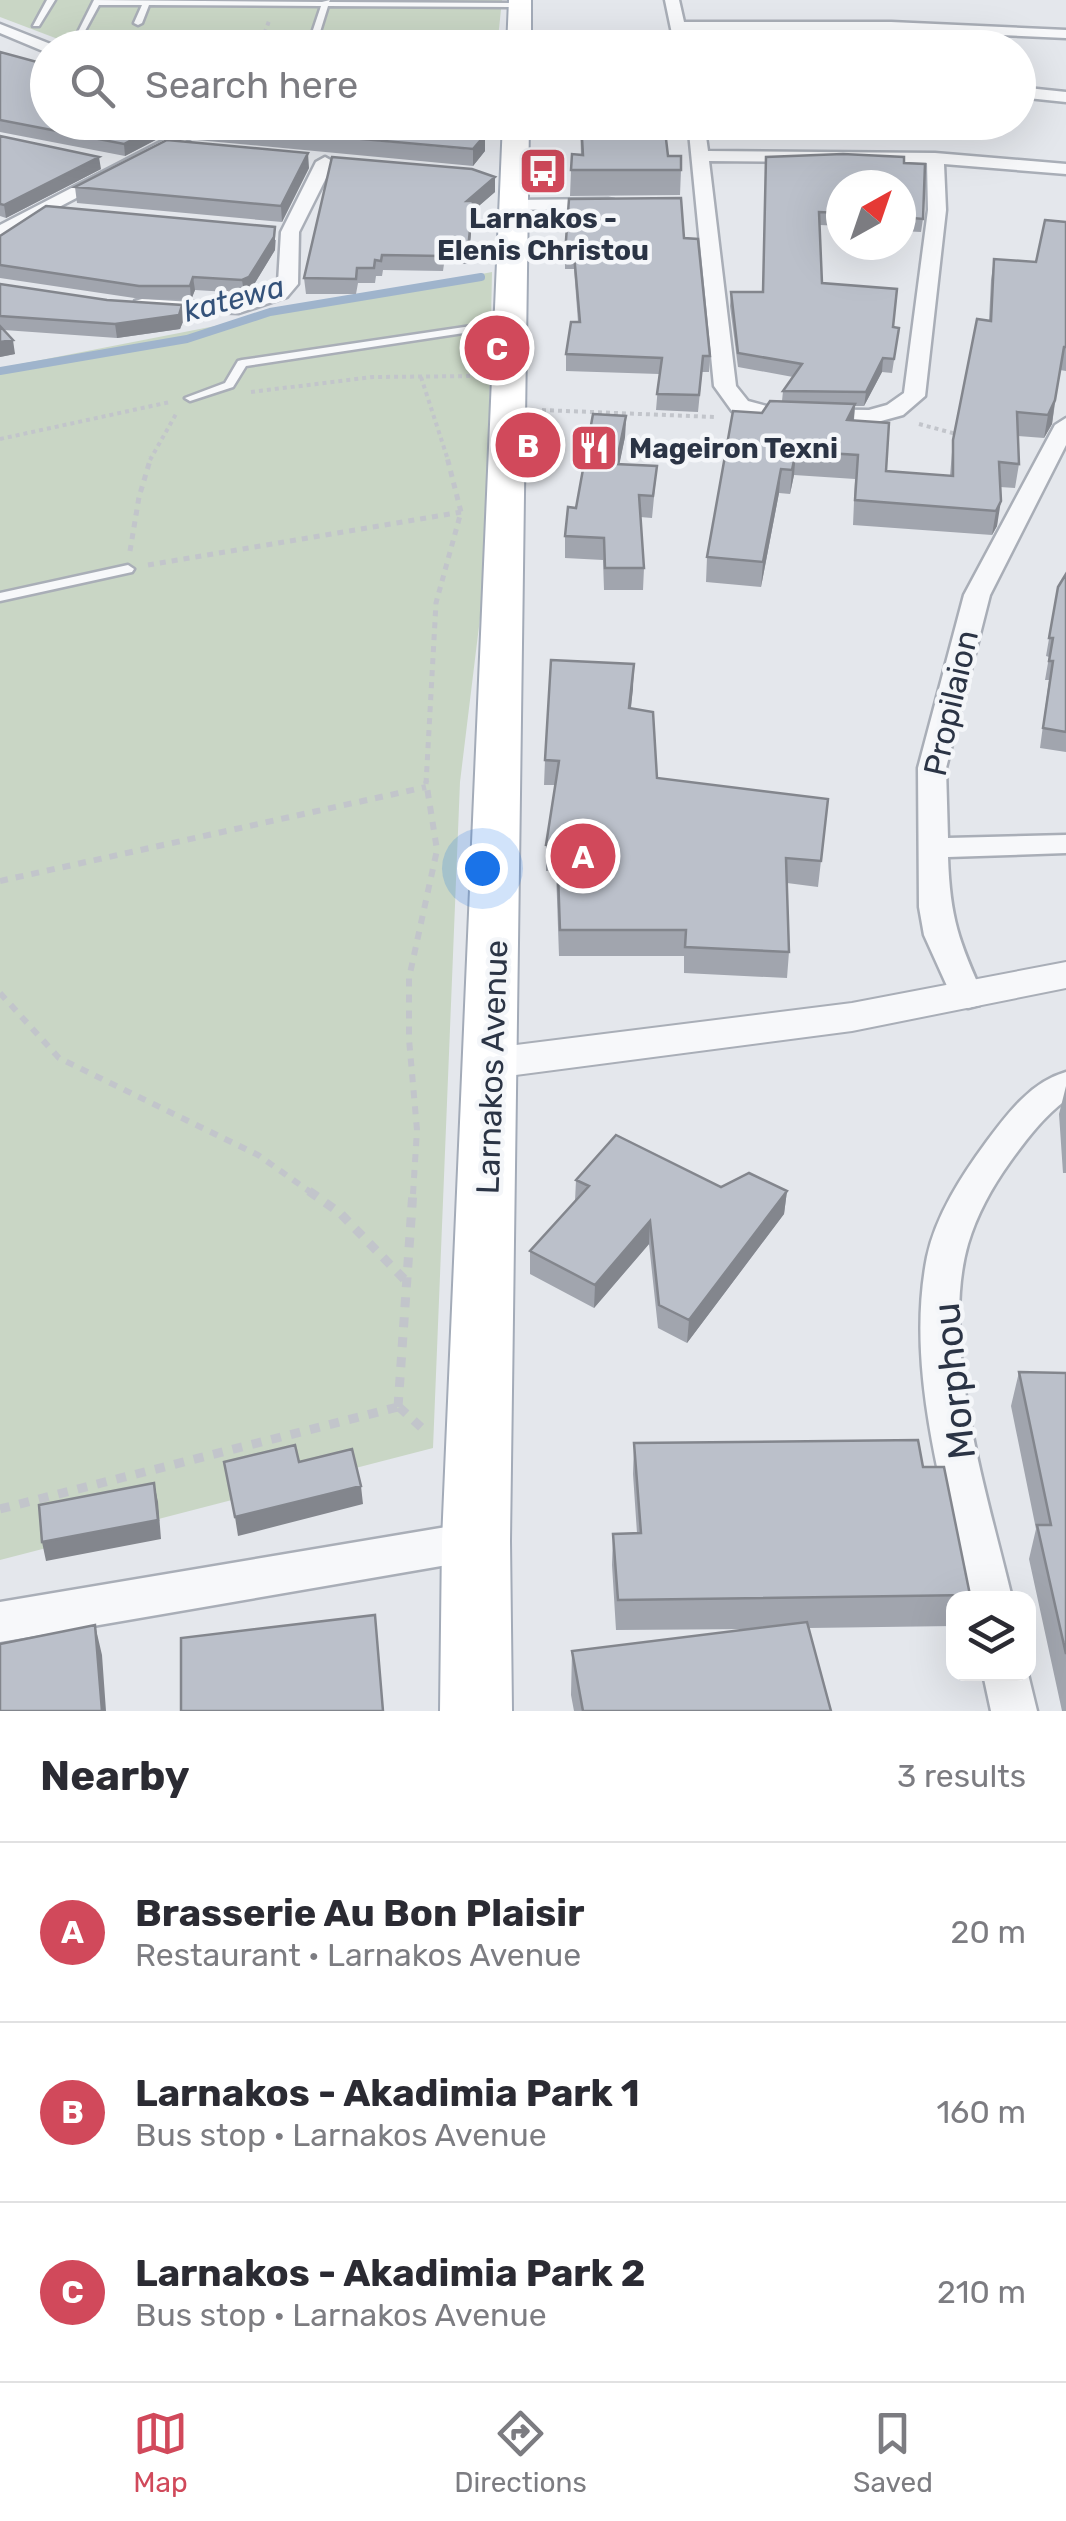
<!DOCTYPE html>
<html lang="en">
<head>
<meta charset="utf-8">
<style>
  :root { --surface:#fff; --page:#f2f2f3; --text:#2b2b33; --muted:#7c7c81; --line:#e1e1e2; --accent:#d1495b }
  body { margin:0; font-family:Rubik,sans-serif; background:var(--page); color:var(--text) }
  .controls { position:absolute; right:30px; bottom:30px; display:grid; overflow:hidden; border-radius:20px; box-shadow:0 10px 40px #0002 }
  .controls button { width:90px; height:90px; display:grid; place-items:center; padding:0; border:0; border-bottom:2px solid var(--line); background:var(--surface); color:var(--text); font:50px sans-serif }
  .compass { position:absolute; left:826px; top:170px; width:90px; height:90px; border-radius:50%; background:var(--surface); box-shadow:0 10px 40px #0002; rotate:40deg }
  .you { position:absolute; left:482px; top:868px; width:35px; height:35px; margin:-25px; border:8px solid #fff; border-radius:50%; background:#1a73e8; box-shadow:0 0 0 15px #1a73e833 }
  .badge { display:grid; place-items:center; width:65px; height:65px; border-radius:50%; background:var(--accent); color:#fff; font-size:32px; font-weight:700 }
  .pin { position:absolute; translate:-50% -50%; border:5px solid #fff; box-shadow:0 2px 10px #0006 }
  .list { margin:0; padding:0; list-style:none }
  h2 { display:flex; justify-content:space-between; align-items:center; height:130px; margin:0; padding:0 40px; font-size:42px }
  h2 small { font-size:32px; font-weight:400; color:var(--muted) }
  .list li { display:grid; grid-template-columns:65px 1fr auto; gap:30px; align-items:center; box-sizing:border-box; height:180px; padding:0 40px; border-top:2px solid var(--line) }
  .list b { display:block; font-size:38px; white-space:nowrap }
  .list p { margin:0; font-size:32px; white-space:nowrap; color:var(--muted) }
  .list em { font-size:32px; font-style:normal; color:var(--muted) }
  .icon { flex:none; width:55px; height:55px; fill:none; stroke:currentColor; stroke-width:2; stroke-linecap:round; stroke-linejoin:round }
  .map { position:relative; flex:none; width:1066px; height:1711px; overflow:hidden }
  .search { position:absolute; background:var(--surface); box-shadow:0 10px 40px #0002; left:30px; right:30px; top:30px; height:110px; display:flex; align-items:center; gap:25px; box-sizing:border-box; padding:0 35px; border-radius:55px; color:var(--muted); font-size:38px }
  .sheet { height:670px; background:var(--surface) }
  nav { display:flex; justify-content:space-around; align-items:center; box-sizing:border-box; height:140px; border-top:2px solid var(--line); background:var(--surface); font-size:28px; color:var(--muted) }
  nav a { display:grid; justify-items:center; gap:5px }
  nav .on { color:var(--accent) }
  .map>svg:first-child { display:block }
  .green { fill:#c9d6c5 }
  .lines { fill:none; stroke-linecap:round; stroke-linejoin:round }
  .stream { stroke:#9fb4cc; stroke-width:8 }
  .service-casing { stroke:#a9aeb7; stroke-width:5 }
  .minor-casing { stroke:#a9aeb7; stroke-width:5 }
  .tertiary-casing { stroke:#a9aeb7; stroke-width:4 }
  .primary-casing { stroke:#a3abb8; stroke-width:4 }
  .path-far3 { stroke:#c2c5cb; stroke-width:4; stroke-dasharray:4 4; stroke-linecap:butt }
  .path-far2 { stroke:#c2c5cb; stroke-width:5; stroke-dasharray:6 6; stroke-linecap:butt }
  .path-far1 { stroke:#c2c5cb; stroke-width:6; stroke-dasharray:8 8; stroke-linecap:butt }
  .path { stroke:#c2c5cb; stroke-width:9; stroke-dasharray:10 10; stroke-linecap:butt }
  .service { fill:#f7f8fa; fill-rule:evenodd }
  .minor { fill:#f7f8fa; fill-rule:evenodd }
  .tertiary { fill:#f7f8fa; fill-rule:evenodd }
  .primary { fill:#fff; fill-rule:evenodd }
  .wall { fill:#a1a5ae }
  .shaded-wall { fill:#83868d }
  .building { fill:#bbc0ca; stroke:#83868d; stroke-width:2.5 }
  .labels { text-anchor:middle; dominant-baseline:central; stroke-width:9; stroke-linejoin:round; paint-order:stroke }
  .far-poi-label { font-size:28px; font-weight:bold; fill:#2b3445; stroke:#f4f6f9 }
  .far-water-label { font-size:30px; font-style:italic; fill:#34527a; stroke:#f4f6f9 }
  .street-label { font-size:32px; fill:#2b3445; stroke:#f4f6f9 }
  .near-street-label { font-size:38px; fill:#2b3445; stroke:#f4f6f9 }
</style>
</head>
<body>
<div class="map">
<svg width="1066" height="1711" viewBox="0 0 1066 1711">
  <rect width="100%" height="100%" fill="#e4e7ec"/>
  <path class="green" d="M0 0H502L497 48 79 47 0 17Z
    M492 272 486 569 460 782 433 1448 0 1560V368Z"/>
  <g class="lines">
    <path class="stream" d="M0 371 187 339 270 312 481 277"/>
    <g class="service-casing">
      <path id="service" d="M47 0H55L39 26H33Z
        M94 0 322 2 330 0 329 2 521 3 525 5 521 7 328 6 315 48H307L321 6 149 5 142 23 138 25 134 23 142 5H99L80 40H74Z
        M512 320 517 323 516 325 246 366 233 387 190 401 185 398 225 383 238 361 242 360Z
        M128 565 134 569 132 572 0 601V593Z"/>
    </g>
    <g class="minor-casing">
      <path id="minor" d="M665 0H679L684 22H891L1066 30V38L891 30H686L690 48H675Z
        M0 24 53 45 55 48 43 51 0 33Z
        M1018 87 1066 92V102L1018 97Z
        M199 122H221L0 238V225Z
        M688 122H704L708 151 935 153 1066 164V174L944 164 946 210 925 396 903 415 870 424 778 423 732 411 714 386ZM709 161 927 163 928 210 904 393 887 405 869 410 778 409 748 401 736 386Z
        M325 157 334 162 299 232 298 284 287 297 239 313 135 309V301L142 299C178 300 252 311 278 283L281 232 316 162Z
        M608 199 614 200V208L513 210 504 205 513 200Z
        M1066 418V445L990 595 946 768 948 838 1066 835V853L948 857C950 918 959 942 984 997L980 1005 968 1008 956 1005 952 997 924 935 919 907 918 768 964 595 1055 425Z
        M1066 1072V1100C1043 1117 1026 1140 1010 1162 992 1187 977 1214 968 1244 939 1345 988 1497 1012 1598H968C943 1491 905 1368 927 1257 936 1215 962 1175 987 1141 1008 1113 1031 1082 1066 1072Z
        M476 1522 491 1528 497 1541 491 1554 476 1560 0 1642V1602Z
        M983 1674H1028L1037 1711H991Z"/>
    </g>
    <g class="tertiary-casing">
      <path id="tertiary" d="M1066 962V988L852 1031 492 1078 477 1073 471 1063 477 1053 492 1048 852 1003Z"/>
    </g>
    <g class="primary-casing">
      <path id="primary" d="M509 0H531V48H507Z
        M503 122H529L510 1541 512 1711H440L442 1541Z"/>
    </g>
    <path class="path-far3" d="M259 48 269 21
      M421 377 448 460
      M251 392 373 377 478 376
      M542 410 715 417
      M919 424 960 435
      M0 439 170 402
      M150 460 176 414"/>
    <path class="path-far2" d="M130 551 139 497 151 457
      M148 565 461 512
      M426 784 436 603 461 512 447 457"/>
    <path class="path-far1" d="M0 881 426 787
      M0 993 59 1058 258 1155 313 1194
      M413 1194 417 1130 409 1039V978L437 850 426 781"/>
    <path class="path" d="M309 1191 340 1213 406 1281
      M398 1407 413 1191
      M399 1407 424 1430
      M0 1509 398 1407"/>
    <use href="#service" class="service"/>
    <use href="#minor" class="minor"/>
    <use href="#tertiary" class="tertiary"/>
    <use href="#primary" class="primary"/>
  </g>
  <path class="wall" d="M0 52 48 122H190L125 156 0 132Z
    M580 122H664L668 156 681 170 680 195 570 196 571 170 581 155Z
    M195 124 485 151 473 166 197 140Z
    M0 136 101 169 6 218 0 216Z
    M843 154 904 163 923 219 921 232 901 231V185H841V226L820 225 822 283 893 327 899 328 892 373 882 372 864 406H855L854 420 886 471 950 476 953 440 989 320 991 280 994 259 1036 262 1066 222V371L1060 370 1052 424 1044 438 1018 436 1019 464 1015 488 1000 487 997 526 992 535 853 525 855 479 794 475 790 494 779 493 761 587 706 582 707 557 762 413 782 401 783 391 793 377 738 367 730 306 731 292H762Z
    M309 168 282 222 77 203 75 187Z
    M495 177V192L473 211 468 264H444L443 271 383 270 382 276H376L375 283H358L356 294H306L304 278Z
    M0 236 276 240 275 250 250 291 244 293 195 290 191 300 141 299 0 278Z
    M684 238 710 356 709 372H702L698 412 656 410 659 374 566 371V354L578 322 574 269H565V254Z
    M0 284 184 319 180 329 117 338 4 330 15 354 0 357Z
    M626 416 625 437 619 464 657 466 652 518 640 517 644 568 643 590H604L603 560 565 558V536L576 508Z
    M1066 574V752L1040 748 1049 680H1045L1049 657 1046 656 1058 587Z
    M633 688 631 708 657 778 828 799 818 887 787 883 789 952 787 978 684 973V956H559L556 871H546V845L556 785H544L545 760Z
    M1066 1086V1173H1063L1059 1114Z
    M576 1180 787 1191 784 1214 687 1343 658 1328 649 1244 594 1308 530 1274V1251L575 1201Z
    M1019 1372 1066 1373V1711H1062L1029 1559 1036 1529 1011 1406Z
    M634 1443 923 1467 970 1595 969 1598H954V1626L809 1628 831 1711H574L571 1695 572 1651 752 1629 616 1630 612 1565 613 1534 637 1533 633 1474Z"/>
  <path class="shaded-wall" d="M165 122H190L125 156 124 144Z
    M485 135V151L473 166V149Z
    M308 153 309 168 282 222 281 206Z
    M99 157 101 169 6 218 4 205Z
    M495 177V192L473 211 468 264 467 201Z
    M275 227V250L250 291 244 293 242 280Z
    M193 277 195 290 191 300 190 286Z
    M182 305 184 319 180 329 117 338 115 324Z
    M13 340 15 354 0 357V342Z
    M883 358 882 372 864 406 866 392Z
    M1055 400 1052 424 1044 438 1048 415Z
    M855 404 853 428 847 420Z
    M626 416 625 437 615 486 616 464Z
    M796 451 794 475 790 494 792 470Z
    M781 469 779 493 761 587 763 562Z
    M1001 501 997 526 992 535 996 511Z
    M634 664 633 688 628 732 629 708Z
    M787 1191 784 1214 687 1343 689 1320Z
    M650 1221 649 1244 594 1308 595 1285Z
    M154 1483 158 1502 161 1539 46 1561 42 1542Z
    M361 1486 363 1504 238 1536 235 1517Z
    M95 1625 102 1655 106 1711H102Z"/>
  <path class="building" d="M0 52 48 65V122H165L124 144 0 120Z
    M198 122H388L485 135 473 149 195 124Z
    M581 122H664L668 156H681V170H571L572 154 583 155Z
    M0 136 99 157 4 205 0 204Z
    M167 140 308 153 281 206 75 187Z
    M843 154 904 157V163L925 164 923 219 901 217V185H841V213L819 212 822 283 897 289 893 327 899 328 894 359 883 358 866 392 783 391 802 364 738 353 731 292H763L766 157Z
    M332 157 472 169 495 177 467 201H473L468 249H443L442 256 382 255 381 261 375 260 374 268H357L356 279 304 278Z
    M681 198 684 238 698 239 710 356H703L699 395 657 394 662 358 566 354 571 322H580L574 254H565L569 199Z
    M46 206 275 227 274 237 249 277 242 280 193 277 190 286H139L0 265V236Z
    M1045 220 1066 222V347H1064L1055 400 1048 415 1017 412 1019 464 999 462 1001 501 996 511 855 500 858 455 796 451 792 470 781 469 763 562 707 557 733 411 762 413 770 401 855 404 847 420 889 423 886 471 953 476V440L977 319 991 321 994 259 1036 262Z
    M0 284 107 300 182 305 179 315 115 324 0 316Z
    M0 326 13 340 0 342Z
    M593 414 626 416 616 464 657 466 653 496 639 495 644 568H605L604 538 565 536 568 507 576 508Z
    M1066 574V732L1043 728 1053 661H1049L1053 638H1049L1058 587Z
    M551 660 634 664 629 708 653 712 657 778 828 799 821 861 786 858 789 952 685 947 686 930H560L557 846 546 845 559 761 545 760Z
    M616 1135 721 1187 749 1173 787 1191 689 1320 659 1305 650 1221 595 1285 530 1251 589 1186 576 1180Z
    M1019 1372 1066 1373V1654L1037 1525H1051Z
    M918 1440 923 1467H944L970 1595 618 1600 613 1534 641 1533 634 1443Z
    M295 1445 299 1462 352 1449 361 1486 235 1517 224 1462Z
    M154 1483 158 1520 42 1542 39 1505Z
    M375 1615 383 1711H181V1638Z
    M807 1622 831 1711H583L572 1651Z
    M95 1625 102 1711H0V1644Z"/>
  <defs>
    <g id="bus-square" transform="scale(2.5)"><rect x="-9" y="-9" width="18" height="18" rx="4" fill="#d1495b" stroke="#f4f6f9"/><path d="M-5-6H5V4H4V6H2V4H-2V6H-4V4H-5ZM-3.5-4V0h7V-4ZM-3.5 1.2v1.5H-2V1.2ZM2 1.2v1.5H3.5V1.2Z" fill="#fff"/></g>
    <g id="restaurant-square" transform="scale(2.5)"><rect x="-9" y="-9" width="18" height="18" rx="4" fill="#d1495b" stroke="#f4f6f9"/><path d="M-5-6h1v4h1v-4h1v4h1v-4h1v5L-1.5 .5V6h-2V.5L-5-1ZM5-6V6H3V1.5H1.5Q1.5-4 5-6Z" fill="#fff"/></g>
  </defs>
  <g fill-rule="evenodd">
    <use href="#bus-square" x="543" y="171"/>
    <use href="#restaurant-square" x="594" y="448"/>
  </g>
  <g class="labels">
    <g class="far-poi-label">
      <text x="543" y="218">Larnakos -<tspan x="543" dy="32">Elenis Christou</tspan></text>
      <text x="629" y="448" text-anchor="start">Mageiron Texni</text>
    </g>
    <g class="far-water-label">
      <text transform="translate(234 299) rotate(-15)">katewa</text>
    </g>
    <g class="street-label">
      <text transform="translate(951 703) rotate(-77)">Propilaion</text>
      <text transform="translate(492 1067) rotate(-88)">Larnakos Avenue</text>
    </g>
    <g class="near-street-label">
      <text transform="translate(954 1381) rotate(-96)">Morphou</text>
    </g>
  </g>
</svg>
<div class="controls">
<button><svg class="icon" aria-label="layers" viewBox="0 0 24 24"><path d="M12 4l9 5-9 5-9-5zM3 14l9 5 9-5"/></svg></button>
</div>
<svg class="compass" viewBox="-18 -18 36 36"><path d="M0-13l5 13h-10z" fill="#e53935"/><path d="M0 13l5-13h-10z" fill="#7c7c81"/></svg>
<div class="you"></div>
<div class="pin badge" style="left:583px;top:856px">A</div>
<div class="pin badge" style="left:528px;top:445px">B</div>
<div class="pin badge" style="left:497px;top:348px">C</div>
<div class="search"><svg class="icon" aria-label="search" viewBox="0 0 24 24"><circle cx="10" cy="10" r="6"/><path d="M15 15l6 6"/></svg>Search here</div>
</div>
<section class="sheet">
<h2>Nearby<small>3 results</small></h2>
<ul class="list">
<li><span class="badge">A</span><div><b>Brasserie Au Bon Plaisir</b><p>Restaurant · Larnakos Avenue</p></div><em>20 m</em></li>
<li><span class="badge">B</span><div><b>Larnakos - Akadimia Park 1</b><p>Bus stop · Larnakos Avenue</p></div><em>160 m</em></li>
<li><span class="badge">C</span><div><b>Larnakos - Akadimia Park 2</b><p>Bus stop · Larnakos Avenue</p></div><em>210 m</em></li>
</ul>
</section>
<nav>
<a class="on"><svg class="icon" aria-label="map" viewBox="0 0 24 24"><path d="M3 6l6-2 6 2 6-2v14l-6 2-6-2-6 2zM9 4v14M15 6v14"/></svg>Map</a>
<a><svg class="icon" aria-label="directions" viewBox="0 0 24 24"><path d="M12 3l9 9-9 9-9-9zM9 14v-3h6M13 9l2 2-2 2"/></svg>Directions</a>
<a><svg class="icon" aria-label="saved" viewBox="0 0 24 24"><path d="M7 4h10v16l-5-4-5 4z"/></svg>Saved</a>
</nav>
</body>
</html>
